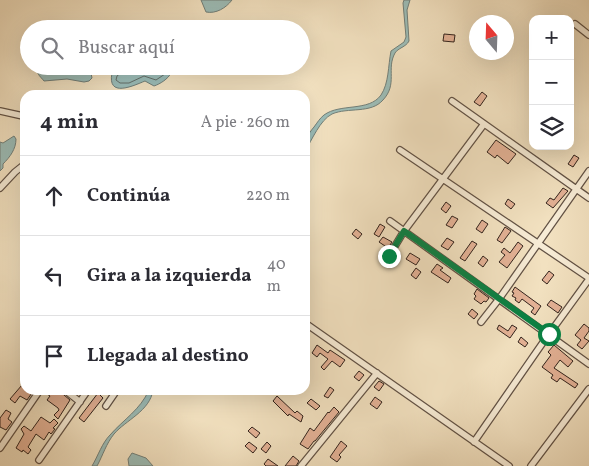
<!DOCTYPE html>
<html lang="es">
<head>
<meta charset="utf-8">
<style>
  :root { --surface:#fff; --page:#f2f2f3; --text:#2b2b33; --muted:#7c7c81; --line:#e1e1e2 }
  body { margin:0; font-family:Vollkorn,serif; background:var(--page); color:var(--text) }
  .controls { position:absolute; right:15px; top:15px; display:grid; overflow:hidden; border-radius:10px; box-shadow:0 5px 20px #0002 }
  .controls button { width:45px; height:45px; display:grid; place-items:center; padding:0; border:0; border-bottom:1px solid var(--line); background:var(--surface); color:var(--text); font:25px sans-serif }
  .compass { position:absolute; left:469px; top:15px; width:45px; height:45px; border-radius:50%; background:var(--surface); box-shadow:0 5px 20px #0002; rotate:341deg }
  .stop { position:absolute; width:15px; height:15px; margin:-11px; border:4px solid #0b8043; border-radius:50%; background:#fff }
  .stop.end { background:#0b8043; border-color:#fff; box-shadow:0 1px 5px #0008 }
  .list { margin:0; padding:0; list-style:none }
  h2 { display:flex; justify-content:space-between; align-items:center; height:65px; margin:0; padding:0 20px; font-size:21px }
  h2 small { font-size:16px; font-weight:400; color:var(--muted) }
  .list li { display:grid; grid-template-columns:32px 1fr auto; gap:15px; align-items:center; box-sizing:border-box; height:80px; padding:0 20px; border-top:1px solid var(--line) }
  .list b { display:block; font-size:19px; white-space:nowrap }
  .list em { font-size:16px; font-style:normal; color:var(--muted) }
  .icon { flex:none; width:28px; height:28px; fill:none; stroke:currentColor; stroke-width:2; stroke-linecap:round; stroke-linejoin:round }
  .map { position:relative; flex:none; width:589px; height:466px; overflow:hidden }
  .search { position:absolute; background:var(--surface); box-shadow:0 5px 20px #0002; left:20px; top:20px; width:290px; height:55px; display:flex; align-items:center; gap:12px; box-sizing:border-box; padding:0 18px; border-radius:28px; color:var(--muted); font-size:19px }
  .panel { position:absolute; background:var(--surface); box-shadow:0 5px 20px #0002; left:20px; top:90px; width:290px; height:305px; border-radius:15px }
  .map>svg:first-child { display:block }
  .water { fill:#9cbcb6; stroke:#727f78 }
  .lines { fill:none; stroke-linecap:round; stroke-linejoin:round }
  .shore { stroke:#677069; stroke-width:1 }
  .building { fill:#e4b296; stroke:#32231c }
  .minor-casing { stroke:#625245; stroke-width:8 }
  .minor { stroke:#f7ecd6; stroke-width:5.5 }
  .route { stroke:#0b8043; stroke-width:6 }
</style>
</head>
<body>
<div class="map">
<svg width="589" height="466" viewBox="0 0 589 466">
  <rect width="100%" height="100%" fill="#f2e1c0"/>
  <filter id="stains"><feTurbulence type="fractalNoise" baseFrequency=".004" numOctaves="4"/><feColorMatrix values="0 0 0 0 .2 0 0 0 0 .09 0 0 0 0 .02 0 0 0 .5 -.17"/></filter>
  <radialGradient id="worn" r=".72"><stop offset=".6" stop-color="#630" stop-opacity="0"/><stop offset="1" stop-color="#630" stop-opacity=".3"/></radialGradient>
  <path class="water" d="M201 0H232C226 8 216 14 206 12Z
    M404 0H410L407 10 409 41C406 47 398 48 395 53 386 69 398 84 383 100 371 114 348 107 332 114 320 120 312 140 305 151 305 141 307 135 314 127 317 123 320 118 324 115 340 103 369 112 381 95 389 83 388 66 391 51L404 42 406 37 403 3Z
    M38 66 45 67 47 71H52L58 66 74 68 84 66 91 73 92 78 89 81 84 82 67 79 44 81C40 76 35 73 38 66Z
    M123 66H168L171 73C168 79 160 84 154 86L145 81C133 86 107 98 112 73Z
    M14 136 16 139C16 149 10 157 3 164V168L0 171V142L3 143Z
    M149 390H153C150 411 126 420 114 434 106 444 103 455 97 466H92C98 456 102 443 110 435 124 419 140 410 149 390Z
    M132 453 146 458 153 466H129L128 459Z"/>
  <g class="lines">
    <path class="shore" d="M124 66 123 71 117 76 116 80 120 83H129L144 76 156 80 165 74 164 66"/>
  </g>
  <path class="building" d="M444 34 455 35 454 42 443 41Z
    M482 92 487 96 480 106 474 102Z
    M496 140 516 154 508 164 497 155 495 158 487 152Z
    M574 155 579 158 573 167 568 164Z
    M563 188 568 191 553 208 546 203 550 198 554 200Z
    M508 199 515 204 511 209 505 204Z
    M446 202 451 206 446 213 441 209Z
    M452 216 458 219 452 228 446 225Z
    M482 220 488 224 482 233 476 229Z
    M380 224 385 227 379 237 374 234Z
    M505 227 511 231 502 243 497 240Z
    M356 229 362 234 358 239 352 234Z
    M383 237 392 242 388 248 379 242Z
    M447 238 454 242 448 250 441 246Z
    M472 241 477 244 465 261 460 258Z
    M518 242 523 246 507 268 499 262 505 255 501 252 504 248 510 253Z
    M410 253 420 259 416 265 406 259Z
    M483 256 488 260 483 267 478 263Z
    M437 264 443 268 440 270 451 278 448 283 431 272Z
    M416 268 421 272 416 279 411 275Z
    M549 271 554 275 547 284 542 280Z
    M515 287 541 306 535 315 531 312 534 308 522 299 519 303 515 300 516 298 512 296 514 293 512 292Z
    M477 289 489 298 486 302 484 301 481 304 474 299 476 296 474 294Z
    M551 300 562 307 558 313 547 305Z
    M472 309 478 314 474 319 468 314Z
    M584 324 589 328V331L584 338 589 341 582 349 577 345 581 340 575 335Z
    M499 325 508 331 512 325 517 328 510 338 497 329Z
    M521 337 528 343 525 347 518 342Z
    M317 345 328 353 330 350 345 360 340 367 332 361 324 370 321 367 328 359 320 353 317 357 312 353Z
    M554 345 573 361 568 367 560 360 554 368 578 384 575 388 560 378 557 382 551 378 553 375 542 367 551 355 548 352Z
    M359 371 364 375 359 381 354 377Z
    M379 381 384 384 379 391 374 387Z
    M22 385 25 387V390H34L27 400 20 396 15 403 10 399Z
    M330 387 334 390 328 398 324 396Z
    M49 390H58L70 400 58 419 54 415 59 410 58 408 47 400 50 396 47 394Z
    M98 393 103 398 84 422 79 418Z
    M277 396 295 413 297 411 303 416 301 422 289 414 288 416 273 401Z
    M375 397 382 402 377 409 370 404Z
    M311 399 320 406 316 410 307 403Z
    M334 407 339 412 315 441H314L308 449 300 444 310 428 314 431 328 412 329 413Z
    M6 410 11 413 8 419 12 422 6 430 0 427V418Z
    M41 417 50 423 54 419 58 423 53 428 55 429 51 434 49 432 44 440 36 434 28 447 31 450 28 454 23 450 22 452 16 448 24 434 21 429 24 426 31 431Z
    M252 427 260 433 256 438 248 431Z
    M341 441 347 446 339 455 341 457 337 462 330 457Z
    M249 442 257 448 253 453 245 446Z
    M267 442 271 446 266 453 261 449Z
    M293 456 299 461 296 466H285Z
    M268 459 278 466H266L264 464Z"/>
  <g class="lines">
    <g class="minor-casing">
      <path id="minor" d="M575 24 589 35
        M452 101 589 198
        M0 111 23 116 25 119
        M400 150 589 278
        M0 188 15 172 25 164
        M390 221 589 364
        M389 256 404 231 484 124
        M481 322 499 299 589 171
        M305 323 509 466
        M65 390 80 402
        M106 406 117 390
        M474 442 544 341 589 279
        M0 448 40 390
        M39 460 88 390
        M301 466 377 373
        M531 466 589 389"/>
    </g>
    <use href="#minor" class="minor"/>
  </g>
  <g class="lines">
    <path class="route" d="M389 256 404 231 549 334"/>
  </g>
  <rect width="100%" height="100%" filter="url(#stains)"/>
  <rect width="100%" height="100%" fill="url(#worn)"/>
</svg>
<div class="controls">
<button>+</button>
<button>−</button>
<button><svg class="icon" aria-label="layers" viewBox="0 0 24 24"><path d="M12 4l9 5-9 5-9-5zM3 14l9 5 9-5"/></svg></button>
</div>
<svg class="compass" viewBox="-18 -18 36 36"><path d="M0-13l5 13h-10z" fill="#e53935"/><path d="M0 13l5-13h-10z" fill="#7c7c81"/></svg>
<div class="stop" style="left:549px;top:334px"></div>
<div class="stop end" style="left:389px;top:256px"></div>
<div class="search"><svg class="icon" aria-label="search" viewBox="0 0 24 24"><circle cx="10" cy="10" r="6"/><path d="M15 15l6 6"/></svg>Buscar aquí</div>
<section class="panel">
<h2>4 min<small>A pie · 260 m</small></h2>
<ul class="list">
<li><svg class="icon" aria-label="ahead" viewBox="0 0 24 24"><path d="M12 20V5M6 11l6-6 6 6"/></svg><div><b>Continúa</b></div><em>220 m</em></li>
<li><svg class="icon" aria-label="left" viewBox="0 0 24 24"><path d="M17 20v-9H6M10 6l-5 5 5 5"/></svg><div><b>Gira a la izquierda</b></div><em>40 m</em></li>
<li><svg class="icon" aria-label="arrive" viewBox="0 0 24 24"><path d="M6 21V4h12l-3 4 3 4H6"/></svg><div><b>Llegada al destino</b></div></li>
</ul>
</section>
</div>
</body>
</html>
